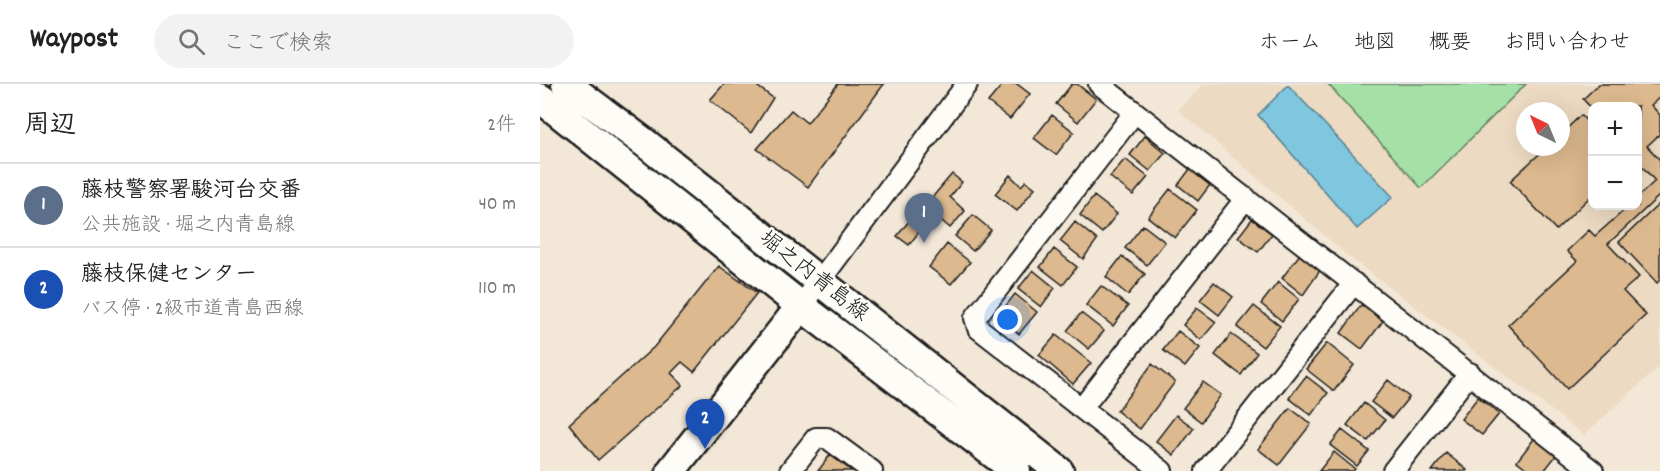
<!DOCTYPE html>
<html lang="ja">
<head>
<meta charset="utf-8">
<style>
  :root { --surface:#fff; --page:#f2f2f2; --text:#222; --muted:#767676; --line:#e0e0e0; --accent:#ea580c }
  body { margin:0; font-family:Dekko,"Klee One",sans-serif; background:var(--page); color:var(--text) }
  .controls { position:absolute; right:18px; top:18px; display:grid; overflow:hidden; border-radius:12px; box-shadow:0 6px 24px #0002 }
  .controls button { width:54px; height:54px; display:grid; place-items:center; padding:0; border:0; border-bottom:2px solid var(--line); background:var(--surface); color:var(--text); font:30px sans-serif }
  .compass { position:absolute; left:976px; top:18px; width:54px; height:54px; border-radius:50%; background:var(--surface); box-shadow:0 6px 24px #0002; rotate:317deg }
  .you { position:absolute; left:468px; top:236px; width:21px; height:21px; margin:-15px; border:4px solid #fff; border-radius:50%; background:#1a73e8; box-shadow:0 0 0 9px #1a73e833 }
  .badge { display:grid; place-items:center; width:39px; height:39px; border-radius:50%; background:var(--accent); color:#fff; font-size:20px; font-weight:700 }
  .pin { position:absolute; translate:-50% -50px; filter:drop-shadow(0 2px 3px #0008) }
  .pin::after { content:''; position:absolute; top:32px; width:21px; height:18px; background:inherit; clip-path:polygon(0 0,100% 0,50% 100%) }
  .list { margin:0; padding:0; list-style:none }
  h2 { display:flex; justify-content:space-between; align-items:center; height:78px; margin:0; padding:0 24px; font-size:26px }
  h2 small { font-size:20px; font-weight:400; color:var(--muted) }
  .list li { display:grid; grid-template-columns:39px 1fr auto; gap:18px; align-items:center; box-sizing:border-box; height:84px; padding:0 24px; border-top:2px solid var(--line) }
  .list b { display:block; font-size:22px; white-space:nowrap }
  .list p { margin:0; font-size:20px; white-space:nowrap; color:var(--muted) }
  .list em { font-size:20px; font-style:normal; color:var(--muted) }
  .icon { flex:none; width:33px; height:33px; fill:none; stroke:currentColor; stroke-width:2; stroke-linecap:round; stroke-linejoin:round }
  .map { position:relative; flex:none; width:1120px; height:387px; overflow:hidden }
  header { display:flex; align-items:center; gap:36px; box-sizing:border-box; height:84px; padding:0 30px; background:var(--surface); border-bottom:2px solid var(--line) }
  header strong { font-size:28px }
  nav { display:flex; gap:33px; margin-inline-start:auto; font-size:21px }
  .search { width:420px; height:54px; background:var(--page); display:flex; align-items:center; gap:15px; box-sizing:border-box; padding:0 21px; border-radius:33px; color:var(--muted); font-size:22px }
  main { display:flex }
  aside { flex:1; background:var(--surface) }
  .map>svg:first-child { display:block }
  .built { fill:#ecdac2; fill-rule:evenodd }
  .green { fill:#a5e0a6; stroke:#607e61; stroke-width:1.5 }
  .water { fill:#7fc6df; stroke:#578291; stroke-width:1.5 }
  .building { fill:#dcb98e; stroke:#1c1c1c; stroke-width:1.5 }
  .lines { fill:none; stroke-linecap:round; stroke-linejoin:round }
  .street-casing { stroke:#1c1c1c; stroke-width:24 }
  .secondary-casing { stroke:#1c1c1c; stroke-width:33 }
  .street { stroke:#fdfcf7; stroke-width:20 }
  .secondary { stroke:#fdfcf7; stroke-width:28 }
  .labels { text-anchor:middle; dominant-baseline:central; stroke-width:5; stroke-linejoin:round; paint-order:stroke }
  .street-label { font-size:22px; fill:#1c1c1c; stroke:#fdfcf7 }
</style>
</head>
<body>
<header>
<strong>Waypost</strong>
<div class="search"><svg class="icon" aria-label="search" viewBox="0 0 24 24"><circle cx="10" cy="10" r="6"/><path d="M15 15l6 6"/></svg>ここで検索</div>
<nav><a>ホーム</a><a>地図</a><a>概要</a><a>お問い合わせ</a></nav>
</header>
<main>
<aside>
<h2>周辺<small>2件</small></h2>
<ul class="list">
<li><span class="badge" style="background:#5c6f8a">1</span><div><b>藤枝警察署駿河台交番</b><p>公共施設 · 堀之内青島線</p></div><em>40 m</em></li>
<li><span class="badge" style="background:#1a4fb4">2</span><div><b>藤枝保健センター</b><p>バス停 · 2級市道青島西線</p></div><em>110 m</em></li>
</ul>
</aside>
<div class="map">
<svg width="1120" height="387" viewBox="0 0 1120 387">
  <rect width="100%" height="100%" fill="#f3e8d8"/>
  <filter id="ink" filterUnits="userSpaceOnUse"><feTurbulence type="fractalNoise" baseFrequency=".0167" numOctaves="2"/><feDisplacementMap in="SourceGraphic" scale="12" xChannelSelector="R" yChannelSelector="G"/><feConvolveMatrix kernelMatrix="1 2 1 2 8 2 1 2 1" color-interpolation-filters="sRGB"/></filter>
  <g filter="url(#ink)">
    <path class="built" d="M664 0H1120V282L1044 351 807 171 638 26ZM1052 22H1098V122H1052ZM985 27H1021V63H985Z"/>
    <path class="green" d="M788 0H986L881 104Z"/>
    <path class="water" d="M748 1 853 113 817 145 718 31Z"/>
    <path class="building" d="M184 0H214L233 14 211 49 170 16Z
      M298 0H344L268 103 217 65 251 26 267 39Z
      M463 0H477L490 10 470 35 448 18Z
      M532 0H537L556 15 538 38 516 20Z
      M1059 0H1120V13L1111 21 1120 31V50L1107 62 1120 76V114L1119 112 1068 160 1099 193 1083 207 1106 231 1027 305 968 241 1037 177 1027 167 1049 146 1055 152 1089 122H1098V113L1115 97 1098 78V22H1052V25L1043 15Z
      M512 31 534 48 516 71 494 54Z
      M1041 31 1052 43V111L1016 146 970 97 1007 63H1021V50Z
      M605 52 625 69 610 87 590 71Z
      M585 75 608 93 593 111 570 93Z
      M650 85 670 101 658 117 638 101Z
      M412 90 422 98 410 113 425 127 410 144 385 122Z
      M470 91 481 102 486 97 495 104 477 127 455 110Z
      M630 105 657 126 635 154 608 133Z
      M554 112 577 130 562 149 540 131Z
      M1120 119V196L1117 199 1079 158Z
      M377 127 388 136 369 161 357 152Z
      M433 131 451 146 433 167 415 152Z
      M712 135 732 150 718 168 698 153Z
      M535 138 557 156 543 175 520 157Z
      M603 141 625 158 607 181 585 164Z
      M407 160 430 178 411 200 389 183Z
      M514 165 537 183 523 201 500 183Z
      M760 170 781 185 763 211 742 194Z
      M582 172 605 190 588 211 566 193Z
      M179 182 217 209 154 288 142 278 131 289 143 301 58 376 29 340 114 263Z
      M493 186 515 204 501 223 478 205Z
      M674 198 693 213 679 231 660 216Z
      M738 198 759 215 742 237 721 220Z
      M561 202 588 222 573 242 546 221Z
      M475 210 497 228 479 250 457 233Z
      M821 221 843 237 822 265 801 249Z
      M714 222 740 242 723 263 697 243Z
      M657 224 676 238 661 256 643 241Z
      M541 229 564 247 549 265 527 247Z
      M638 247 660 264 645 283 623 266Z
      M691 250 717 269 701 291 675 271Z
      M516 251 551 279 533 300 499 271Z
      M787 259 814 281 794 307 766 285Z
      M612 280 635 298 600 345 577 327Z
      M766 292 788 309 771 331 749 314Z
      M848 296 869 313 852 334 831 318Z
      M663 298 681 311 661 338 643 324Z
      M938 313 959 330 942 351 921 335Z
      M824 319 845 336 828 357 807 341Z
      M750 324 771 340 739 381 718 365Z
      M636 331 654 344 634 371 616 357Z
      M802 346 829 367 817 382 790 361Z
      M997 351 1019 368 1004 387H990L977 377Z
      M794 368 815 385 813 387H779Z
      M906 369 927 386 926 387H892Z
      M290 371 312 387H278Z"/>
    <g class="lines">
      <g class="street-casing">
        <path id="street" d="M559 0 1053 387
          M595 28 435 234 438 244 622 387
          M261 222 427 0
          M542 324 706 114
          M250 387 276 354H287L332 387
          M666 387 814 199
          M853 387 930 289"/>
      </g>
      <g class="secondary-casing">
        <path id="secondary" d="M26 0 105 59 519 387
          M0 14 261 222 476 387
          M131 387 261 222"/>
      </g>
      <use href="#street" class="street"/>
      <use href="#secondary" class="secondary"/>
    </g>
  </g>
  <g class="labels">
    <g class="street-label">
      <text transform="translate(273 193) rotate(38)">堀之内青島線</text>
    </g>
  </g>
</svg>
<div class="controls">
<button>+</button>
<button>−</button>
</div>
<svg class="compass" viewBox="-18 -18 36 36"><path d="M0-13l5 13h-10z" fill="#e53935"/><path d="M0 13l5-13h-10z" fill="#767676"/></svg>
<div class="you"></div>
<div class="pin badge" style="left:384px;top:159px;background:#5c6f8a">1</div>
<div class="pin badge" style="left:165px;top:365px;background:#1a4fb4">2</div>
</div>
</main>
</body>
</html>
